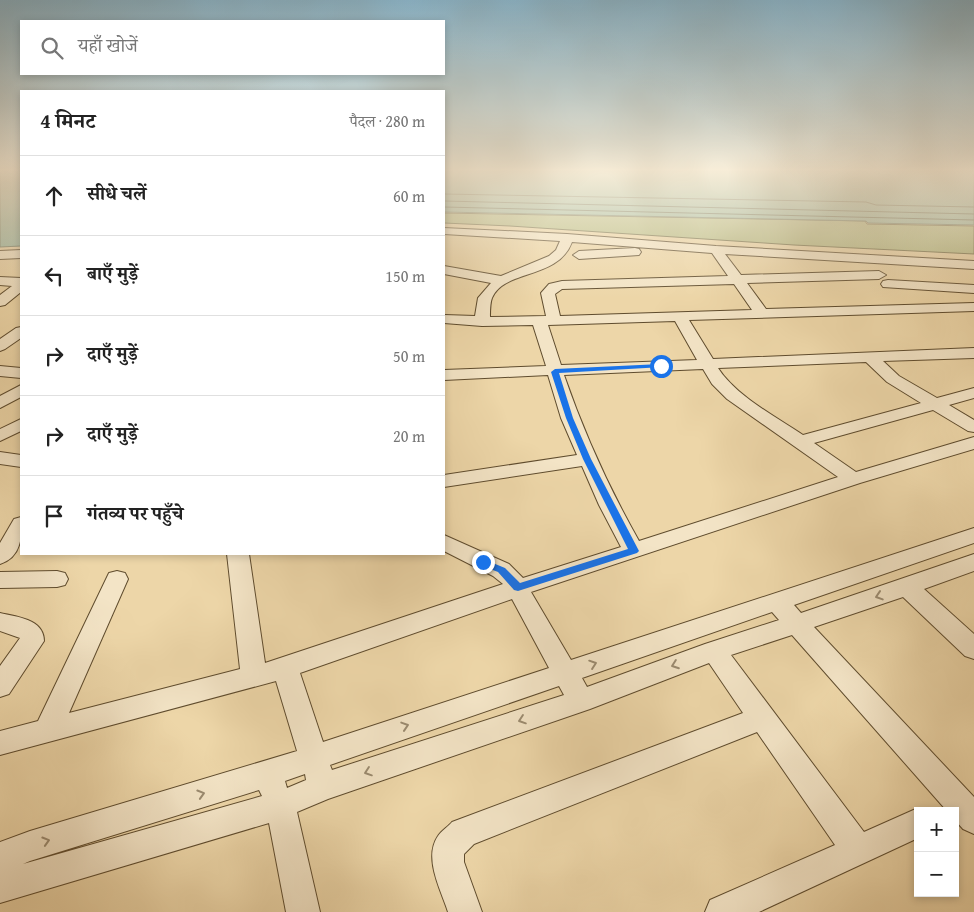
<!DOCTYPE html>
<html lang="hi">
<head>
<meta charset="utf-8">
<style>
  :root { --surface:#fff; --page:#f6f6f6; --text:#222; --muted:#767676; --line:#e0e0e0 }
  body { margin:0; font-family:"Gentium Book Plus","Noto Serif Devanagari",serif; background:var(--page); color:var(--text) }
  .controls { position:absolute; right:15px; bottom:15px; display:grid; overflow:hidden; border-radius:0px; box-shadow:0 2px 8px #0003 }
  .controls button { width:45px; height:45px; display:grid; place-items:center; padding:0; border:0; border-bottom:1px solid var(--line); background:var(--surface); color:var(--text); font:25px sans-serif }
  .stop { position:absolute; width:15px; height:15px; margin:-11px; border:4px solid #1a73e8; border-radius:50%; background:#fff }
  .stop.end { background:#1a73e8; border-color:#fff; box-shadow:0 1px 5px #0008 }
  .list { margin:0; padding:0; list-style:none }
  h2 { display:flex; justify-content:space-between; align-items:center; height:65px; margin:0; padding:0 20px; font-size:21px }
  h2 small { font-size:16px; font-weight:400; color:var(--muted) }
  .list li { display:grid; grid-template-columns:32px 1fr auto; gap:15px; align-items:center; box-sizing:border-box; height:80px; padding:0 20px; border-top:1px solid var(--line) }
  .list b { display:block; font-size:19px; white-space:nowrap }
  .list em { font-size:16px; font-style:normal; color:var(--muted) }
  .icon { flex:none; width:28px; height:28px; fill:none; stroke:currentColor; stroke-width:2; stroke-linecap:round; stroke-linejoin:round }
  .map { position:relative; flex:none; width:974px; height:912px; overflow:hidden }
  .search { position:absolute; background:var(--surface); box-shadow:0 2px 8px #0003; left:20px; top:20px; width:425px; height:55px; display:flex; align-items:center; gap:12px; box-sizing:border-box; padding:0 18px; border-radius:0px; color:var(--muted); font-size:19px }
  .panel { position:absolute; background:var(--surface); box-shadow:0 2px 8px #0003; left:20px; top:90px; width:425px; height:465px; border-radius:0px }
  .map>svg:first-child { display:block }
  .green { fill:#b8be88; stroke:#746e47 }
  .water { fill:#9abaa4; stroke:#707c65 }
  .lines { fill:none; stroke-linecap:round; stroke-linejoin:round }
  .shore { stroke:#656c55; stroke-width:1 }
  .minor-casing { stroke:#5f4c2e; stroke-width:2 }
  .minor { fill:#f3e4c6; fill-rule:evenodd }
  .oneway { stroke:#9b8b70 }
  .route { fill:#1a73e8 }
</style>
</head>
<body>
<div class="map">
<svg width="974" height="912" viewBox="0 0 974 912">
  <rect width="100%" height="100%" fill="#edd6a8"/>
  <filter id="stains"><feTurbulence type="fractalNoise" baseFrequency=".004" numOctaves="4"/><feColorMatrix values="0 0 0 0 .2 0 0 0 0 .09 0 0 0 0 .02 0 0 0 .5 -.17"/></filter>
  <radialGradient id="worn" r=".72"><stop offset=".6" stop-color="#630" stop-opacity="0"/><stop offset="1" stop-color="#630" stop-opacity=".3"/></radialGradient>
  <path class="green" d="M444 213 865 221 867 224 974 226V254L794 245 510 226 444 223Z"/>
  <path class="water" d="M0 171H21V246L0 247Z
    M444 171H974V225L868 223 866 221 444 212Z"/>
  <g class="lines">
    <path class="shore" d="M444 194 866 202 876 205 974 207
      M444 201 974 214
      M444 207 974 220"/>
    <g class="minor-casing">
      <path id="minor" d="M444 228 567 234 716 246 974 261V269L725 254 741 275 879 271 886 275 879 279 747 283 766 309 974 303V311L689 320 713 359 974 348V358L883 361 899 376 937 398 974 388V398L949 405 974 420V432L968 431 933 410 814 443 856 472 974 437V449L860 483 531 592 571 660 974 528V543L794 605 801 613 974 554V571L924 589 974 634V659L965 656 903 597 814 627 974 797V834L963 829 955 820V811H947L792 635 731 655 864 832 918 808 924 811H918V838L759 912H705L710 900 835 845 757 732 474 844 464 854V862L482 912H448C441 890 423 858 438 836 441 831 448 827 452 822L743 713 709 663 590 709 328 799 297 812 320 912H286L269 823 0 903V842L30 831 297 751 276 681 0 755V731L38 721 109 573 117 571 125 573 128 579 69 713 240 669 227 554H249L265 663 503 584 493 576 444 551V535L509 564 523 578 621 547 599 505 582 466 444 487V475L577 455 561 418 548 375 444 380V370L546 366 533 325 482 326 444 323V315L475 316 478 298 491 283 444 274V266L501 276 549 256 556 250 560 241 444 234ZM572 242 712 253 728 276 562 281 549 284 541 293 546 316 490 317C490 311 490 303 492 298 504 269 558 280 572 242ZM734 284 752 310 560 316 555 294 562 289ZM675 321 697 360 561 365 548 325ZM866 362 887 382 921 403 803 435C776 417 736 396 718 368ZM703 369 712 384 727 399 838 477 639 541C609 488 584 433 564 375ZM512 599 549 668 323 742 300 673ZM772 612 779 620 705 644 587 687 582 678ZM559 686 564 695 332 770 330 765ZM305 774 306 780 287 788 285 781ZM259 790 262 796 23 864 30 861Z
        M635 248 639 249 641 252 639 255 579 259 573 255 579 251Z
        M21 250V258L0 259V251Z
        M0 277 21 278V292L5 305 0 306V295L12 286 0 285Z
        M888 280 974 285V293L883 287 881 284 883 281Z
        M21 327V338L5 349 0 351V339L16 328Z
        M0 366 21 368V378L0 376Z
        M21 385V397L0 408V396Z
        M21 419V431L0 441V429Z
        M0 452 21 455V467L0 464Z
        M21 517C22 536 22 557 0 564V543L14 519Z
        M57 571 65 573 68 579 65 585 57 587 0 588V572Z
        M0 613C17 617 44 619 44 641L9 694 0 697V666L20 638 0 631Z"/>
    </g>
    <use href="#minor" class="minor"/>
  </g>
  <defs><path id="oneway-chevron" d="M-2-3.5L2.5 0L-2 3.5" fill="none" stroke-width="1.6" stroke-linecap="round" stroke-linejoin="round" transform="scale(1.25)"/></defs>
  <g class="oneway">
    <use href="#oneway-chevron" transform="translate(879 596) rotate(162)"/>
    <use href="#oneway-chevron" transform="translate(593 664) rotate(-19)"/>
    <use href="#oneway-chevron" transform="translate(675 665) rotate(160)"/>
    <use href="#oneway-chevron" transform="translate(522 720) rotate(161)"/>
    <use href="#oneway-chevron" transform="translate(405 726) rotate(-18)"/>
    <use href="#oneway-chevron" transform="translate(368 772) rotate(161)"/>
    <use href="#oneway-chevron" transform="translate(201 794) rotate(-17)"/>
    <use href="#oneway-chevron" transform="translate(46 841) rotate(-17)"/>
  </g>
  <linearGradient id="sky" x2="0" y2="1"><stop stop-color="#89b6cd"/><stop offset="0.57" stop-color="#f7edd8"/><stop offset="1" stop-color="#f7edd8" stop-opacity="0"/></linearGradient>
  <rect width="974" height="298" fill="url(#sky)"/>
  <path class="route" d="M661 364H663V367L559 373 573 418 591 459 639 551 637 553 518 591 514 590 498 572 480 565V560L483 559 505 568 520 583 628 549 583 459 566 418 551 372 555 369Z"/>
  <rect width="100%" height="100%" filter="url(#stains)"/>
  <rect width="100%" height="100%" fill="url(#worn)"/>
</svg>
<div class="controls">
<button>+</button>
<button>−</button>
</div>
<div class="stop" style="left:661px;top:366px"></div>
<div class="stop end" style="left:483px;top:562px"></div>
<div class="search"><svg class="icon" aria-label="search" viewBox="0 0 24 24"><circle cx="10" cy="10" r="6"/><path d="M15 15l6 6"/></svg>यहाँ खोजें</div>
<section class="panel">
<h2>4 मिनट<small>पैदल · 280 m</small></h2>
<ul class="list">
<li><svg class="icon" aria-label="ahead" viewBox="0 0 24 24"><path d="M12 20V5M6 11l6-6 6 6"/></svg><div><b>सीधे चलें</b></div><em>60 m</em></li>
<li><svg class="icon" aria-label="left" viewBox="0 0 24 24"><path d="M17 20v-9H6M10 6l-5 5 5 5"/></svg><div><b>बाएँ मुड़ें</b></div><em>150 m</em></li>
<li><svg class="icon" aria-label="right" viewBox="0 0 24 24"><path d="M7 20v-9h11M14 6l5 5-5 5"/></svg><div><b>दाएँ मुड़ें</b></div><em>50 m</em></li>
<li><svg class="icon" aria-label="right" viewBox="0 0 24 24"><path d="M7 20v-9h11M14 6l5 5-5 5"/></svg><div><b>दाएँ मुड़ें</b></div><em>20 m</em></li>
<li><svg class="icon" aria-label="arrive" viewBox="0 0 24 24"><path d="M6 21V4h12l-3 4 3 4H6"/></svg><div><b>गंतव्य पर पहुँचे</b></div></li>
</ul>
</section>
</div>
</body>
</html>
